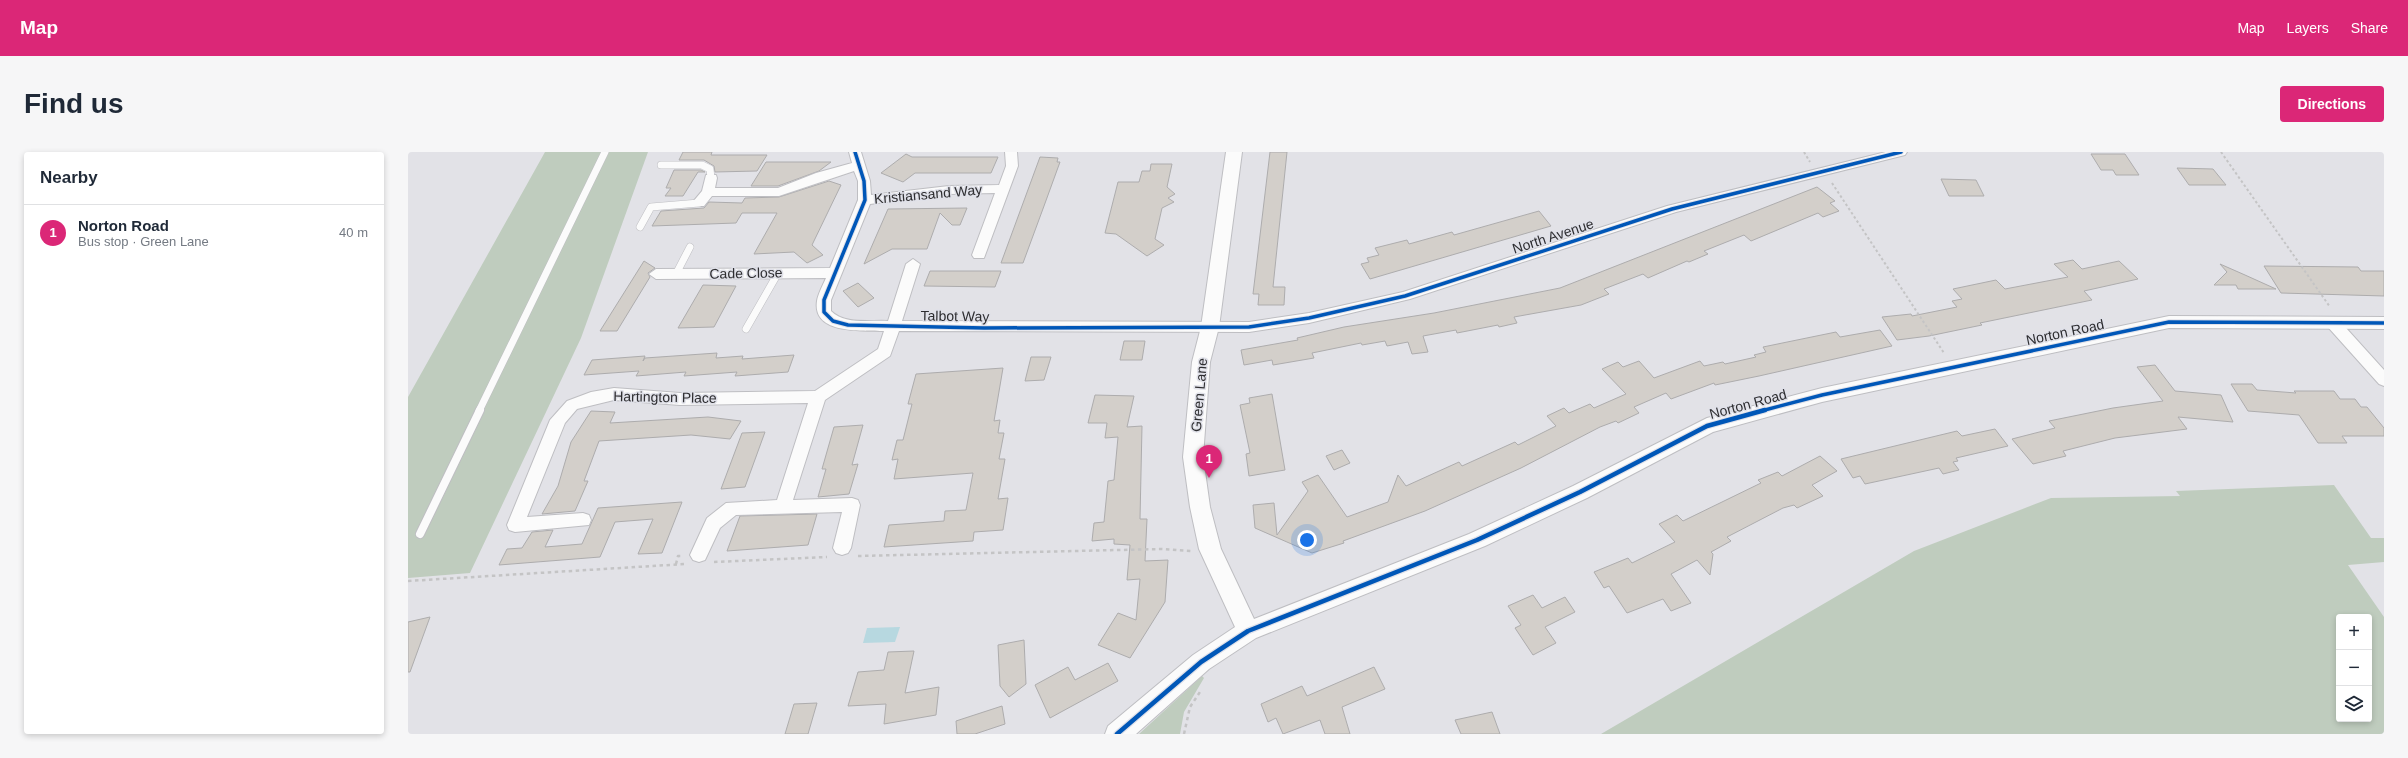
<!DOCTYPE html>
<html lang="en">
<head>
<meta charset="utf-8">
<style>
  :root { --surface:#fff; --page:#f6f6f7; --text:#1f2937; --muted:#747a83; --line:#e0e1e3; --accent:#db2777 }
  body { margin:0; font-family:Helvetica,sans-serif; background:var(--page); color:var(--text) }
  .controls { position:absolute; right:12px; bottom:12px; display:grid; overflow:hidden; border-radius:4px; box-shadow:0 2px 6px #0003 }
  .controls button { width:36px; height:36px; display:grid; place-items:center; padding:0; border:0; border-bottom:1px solid var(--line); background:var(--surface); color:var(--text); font:20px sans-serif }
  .you { position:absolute; left:899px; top:388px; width:14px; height:14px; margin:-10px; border:3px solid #fff; border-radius:50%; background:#1a73e8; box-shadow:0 0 0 6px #1a73e833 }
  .badge { display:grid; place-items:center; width:26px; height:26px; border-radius:50%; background:var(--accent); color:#fff; font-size:13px; font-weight:700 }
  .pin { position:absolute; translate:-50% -33px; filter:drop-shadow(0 1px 2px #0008) }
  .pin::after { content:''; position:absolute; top:21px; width:14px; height:12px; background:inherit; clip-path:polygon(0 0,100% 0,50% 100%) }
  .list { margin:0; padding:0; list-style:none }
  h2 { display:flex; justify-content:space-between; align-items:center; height:52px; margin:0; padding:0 16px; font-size:17px }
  h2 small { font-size:13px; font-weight:400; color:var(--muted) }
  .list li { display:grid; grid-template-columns:26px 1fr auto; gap:12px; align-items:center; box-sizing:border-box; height:56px; padding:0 16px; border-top:1px solid var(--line) }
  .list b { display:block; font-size:15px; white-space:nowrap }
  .list p { margin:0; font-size:13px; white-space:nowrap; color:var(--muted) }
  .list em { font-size:13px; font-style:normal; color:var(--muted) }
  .icon { flex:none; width:22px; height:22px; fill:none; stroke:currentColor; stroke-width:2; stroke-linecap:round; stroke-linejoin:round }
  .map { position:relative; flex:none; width:1976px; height:582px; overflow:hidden; border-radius:4px }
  header { display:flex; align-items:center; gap:24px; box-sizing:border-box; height:56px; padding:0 20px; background:var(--accent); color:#fff }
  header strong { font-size:19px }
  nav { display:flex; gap:22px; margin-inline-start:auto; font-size:14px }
  .intro { display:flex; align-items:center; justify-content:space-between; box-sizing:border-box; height:96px; padding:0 24px }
  h1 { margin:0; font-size:28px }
  .button { padding:10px 18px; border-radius:4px; background:var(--accent); color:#fff; font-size:14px; font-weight:700 }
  main { display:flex; gap:24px; padding:0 24px }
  aside { flex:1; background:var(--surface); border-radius:4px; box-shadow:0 2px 6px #0003 }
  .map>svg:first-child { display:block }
  .green { fill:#bfccbe; fill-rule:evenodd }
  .water { fill:#b7d8e0 }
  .building { fill:#d3cfca; stroke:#adacad }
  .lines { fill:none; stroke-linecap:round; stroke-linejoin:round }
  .service-far1-casing { stroke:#bebec2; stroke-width:8 }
  .service-casing { stroke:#bebec2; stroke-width:10 }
  .minor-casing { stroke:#bebec2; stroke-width:2 }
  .tertiary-casing { stroke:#bebec2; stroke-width:2 }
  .path-far1 { stroke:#c4c4c5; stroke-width:2; stroke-dasharray:2.5 2.5; stroke-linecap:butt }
  .path { stroke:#c4c4c5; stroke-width:2.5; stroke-dasharray:3.5 3.5; stroke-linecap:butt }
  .service-far1 { stroke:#fbfbfb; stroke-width:7 }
  .service { stroke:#fbfbfb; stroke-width:8 }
  .minor { fill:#fbfbfb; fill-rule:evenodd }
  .tertiary { fill:#fbfbfb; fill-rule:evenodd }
  .cycleway-far1-casing { stroke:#e0e1e9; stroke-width:5.5 }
  .cycleway-casing { stroke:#e0e1e9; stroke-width:7 }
  .cycleway-far1 { stroke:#0057b8; stroke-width:3.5 }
  .cycleway { stroke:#0057b8; stroke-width:4.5 }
  .labels { text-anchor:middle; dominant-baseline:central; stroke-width:3; stroke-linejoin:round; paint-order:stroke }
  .street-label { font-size:14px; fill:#2d2d30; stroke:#e0e1e9 }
</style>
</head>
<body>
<header>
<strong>Map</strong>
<nav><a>Map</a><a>Layers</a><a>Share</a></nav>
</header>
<div class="intro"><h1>Find us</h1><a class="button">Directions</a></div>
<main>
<aside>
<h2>Nearby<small></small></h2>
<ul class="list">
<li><span class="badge">1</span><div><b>Norton Road</b><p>Bus stop · Green Lane</p></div><em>40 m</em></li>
</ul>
</aside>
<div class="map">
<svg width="1976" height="582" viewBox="0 0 1976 582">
  <rect width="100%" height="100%" fill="#e2e2e7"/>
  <path class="green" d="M137 0H240L173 186 62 421 0 426V245Z
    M1926 333 1963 386H1976V410L1940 413 1976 465V582H1193L1506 399 1643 346 1772 344 1768 339ZM1931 465H1961V567H1931Z
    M794 524 796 526 776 560 772 582H731Z"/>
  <path class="water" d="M492 475 487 490 455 491 459 476Z"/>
  <path class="building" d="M275 0H304L303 3H359L349 19 307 20 306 14 296 8H271Z
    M862 0H879L865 135H877L876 153H850L851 142H845Z
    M498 2 504 5H590L583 21H507L495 30 473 21Z
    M1683 2H1717L1731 23H1708L1705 18H1693Z
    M632 5 650 6 649 10H652L636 54 615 111H593Z
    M358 10H423L411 19 370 34H343Z
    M743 12H764L759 35 767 42 760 46 766 50 754 56 747 87 756 93 739 104 708 82 697 81 710 30H731L734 19H742Z
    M1769 16 1805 17 1818 33H1781Z
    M266 18H293L297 20H290L275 44H257L263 36H258Z
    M1533 27 1568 28 1576 44H1541Z
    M421 29 433 33 404 93 415 103 399 111 386 100 346 102 369 61H334L328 71 244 74 253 59 296 56 301 50 334 51 337 46 371 45Z
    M1409 35 1427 49 1422 51 1431 59 1415 65 1410 61 1343 89 1336 83 1296 99 1300 102 1281 110 1279 109 1240 126 1235 122 1196 137 1201 142 1173 153 1106 165 1109 171 1091 175 1090 173 1049 181 1048 178 1015 184 1020 200 1004 202 1000 190 979 194 977 189 954 193 953 191 904 201 906 206 865 213 864 208 836 213 833 198 890 188 889 186 936 175 1026 161 1152 136Z
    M559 56 552 73H544L532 61 519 97H484L456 112 480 57Z
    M1131 59 1143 74 962 127 953 112 961 110 959 106 971 103 967 96 999 88 1001 92 1044 80 1046 83Z
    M1665 108 1674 117 1711 109 1730 127 1676 139 1684 148 1572 171 1574 173 1521 184 1489 188 1474 165 1503 162 1504 164 1549 155 1544 149 1554 147 1545 137 1588 128 1597 137 1660 125 1646 112Z
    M236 109 247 116 240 121 242 125 209 179H192Z
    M1812 112 1837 123 1868 137H1830L1828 133H1806L1819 120Z
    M1856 114 1950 115 1953 119H1976V144L1873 141Z
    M522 119H593L587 135 516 134Z
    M450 131 466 146 450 155 435 139Z
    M295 133 328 134 306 175 270 176Z
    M1472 178 1484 194 1351 224 1307 233 1306 231 1263 247 1258 241 1226 255 1231 261 1210 271 1208 269 1192 275 1113 316 1017 359 935 389 936 391 904 401 847 376 845 353 866 351 869 383 900 339 894 330 910 323 939 365 980 350 990 323 998 334 1051 310 1054 314 1107 290 1110 293 1148 274 1139 264 1156 256 1161 261 1182 252 1186 256 1218 242 1194 217 1210 210 1215 215 1231 209 1246 226 1292 209 1296 214 1315 210 1317 212 1348 205 1346 203 1358 200 1355 195 1428 180 1432 185Z
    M716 189H737L734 208H712Z
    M309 201 308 206 335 204 334 207 386 203 380 220 327 224 329 220 276 224 278 220 228 224 231 219 176 223 184 208 237 204 235 209 237 206Z
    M623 205H643L636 228 617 229Z
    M1747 213 1767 239 1813 243 1825 270 1770 265 1779 277 1707 286 1655 299 1658 304 1625 312 1604 287 1647 276 1641 269 1705 256 1755 249 1729 215Z
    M595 216 586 269 592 268 590 281H596L591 307H597L590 347 600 346 595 378 566 380 565 389 476 395 481 373 536 369 537 359 558 358 565 321 486 327 490 307 484 308 489 288H495L504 252H500L508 222Z
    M1823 232H1844L1849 238 1888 241 1886 239H1926L1932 247H1947L1953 255H1959L1976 276V284H1934L1939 291H1910L1891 263 1840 259Z
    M864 242 877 318 841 324 838 302 842 301 832 253 842 251 841 246Z
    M687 243 726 244 719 275 734 274 732 367H739L737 409 760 408 757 450 722 506 690 493 710 461 728 468 732 427 719 428 722 393 706 392V387L684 389 686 371 696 370 700 329 706 328 710 285 697 286 699 271H680Z
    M183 259 207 260 202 271 300 265 333 269 322 287 283 283 191 289 176 329H180L167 359 134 362 150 334 163 290Z
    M455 273 444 313 450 312 441 342 410 345 418 317H414L426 275Z
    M1587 277 1600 294 1548 306 1550 309 1545 310 1551 318 1535 322 1531 316 1457 332 1452 324 1445 326 1433 307 1549 279 1554 284Z
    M357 280 337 335 313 337 334 281Z
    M934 298 942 311 926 318 918 304Z
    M1412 304 1429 319 1404 333 1415 344 1389 356 1386 353 1375 356 1319 385 1323 389 1303 400 1305 402 1302 423 1289 408 1263 422 1283 451 1263 459 1255 447 1219 461 1201 434 1196 436 1186 420 1220 406 1224 411 1267 390 1251 372 1269 363 1275 369 1353 331 1350 328 1370 320 1374 324Z
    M274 350 254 401 230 402 245 367 207 370 192 405 91 413 99 397 114 396 124 380 145 378 137 395 174 392 190 356Z
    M409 362 400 393 319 399 332 364Z
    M1125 443 1134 456 1157 445 1167 460 1137 475 1148 491 1125 503 1107 476 1113 473 1100 454Z
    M22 465 2 520H0V470Z
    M616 488 618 532 601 545 592 534 590 493Z
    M506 499 497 541 531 535 528 563 476 572 478 552 440 554 450 520 476 518 480 500Z
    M700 511 710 529 642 566 627 533 660 515 667 528Z
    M966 515 977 537 934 555 942 582H917L912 568 875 582 868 566 860 570 853 552 894 534 899 544Z
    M409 551 400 582H377L386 552Z
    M594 554 597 572 567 582H549L548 569Z
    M1084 560 1092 582H1053L1047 568Z"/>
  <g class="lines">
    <g class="service-far1-casing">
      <path id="service-far1" d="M253 13H294L302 17 303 26
        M232 75 243 55 291 51
        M268 122 282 95
        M338 177 370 121
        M71 259 197 0"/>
    </g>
    <g class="service-casing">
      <path id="service" d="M12 382 72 258"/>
    </g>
    <g class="minor-casing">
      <path id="minor" d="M441 0H453L462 29 463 43 541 34 591 33 598 14 597 0H609L610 14 576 106H566L564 103 587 41 541 42 462 52 423 148V159C437 173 461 168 480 169L498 112 505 107 512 112 494 169 841 170 901 161 995 140 1259 54 1478 0H1499L1497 3 1268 60 1002 147 901 171 841 180 491 179 482 204 417 248 385 348 444 346 450 348 452 353 443 396 440 401 434 403 428 401 425 396 434 360 328 363 312 376 297 408 291 410 285 408 282 403 299 366 318 351 369 348 400 251 272 253 206 248 169 257 157 271 119 365 175 361 181 363 183 368 181 373 107 380 101 378 99 373 142 268 159 249 183 240 206 236 272 241 407 239 470 197 476 179C455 178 404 183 409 149 410 142 415 133 418 126L248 127 241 122 248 117 422 116 450 48V29L446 19 371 44H304L296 54H286L284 51 294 39 298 23H308L309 26 307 36H370L408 21 444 11Z
        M1924 165 1929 166 1976 218V234L1971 232 1919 174 1917 170 1919 166Z"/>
    </g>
    <g class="tertiary-casing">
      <path id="tertiary" d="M818 0H834L811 175 802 210 795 305 802 355 813 397 846 467 1061 382 1165 334 1299 266 1414 236 1761 164 1976 165V177L1761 176 1414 250 1305 280 1179 346 1077 394 848 486 801 517 728 582H697L700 574 785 503 827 475 791 397 782 355 775 305 784 210 793 175Z"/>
    </g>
    <path class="path-far1" d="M1396 0 1402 10
      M1813 0 1922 155
      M1424 31 1536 201"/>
    <path class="path" d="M450 404 754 397 783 399
      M306 410 419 405
      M268 412 270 404H274
      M0 429 277 412
      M776 582 782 555 792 540"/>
    <use href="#service-far1" class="service-far1"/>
    <use href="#service" class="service"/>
    <use href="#minor" class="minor"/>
    <use href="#tertiary" class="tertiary"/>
    <g class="cycleway-far1-casing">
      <path id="cycleway-far1" d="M447 0 456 29 457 48 416 148V160L425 169 440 173 576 176 841 175 901 166 997 144 1264 57 1493 0
        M1353 259 1414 243 1761 170 1976 171"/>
    </g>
    <g class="cycleway-casing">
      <path id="cycleway" d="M709 582 793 510 840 479 1069 388 1172 340 1299 274 1357 258"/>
    </g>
    <use href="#cycleway-far1" class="cycleway-far1"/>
    <use href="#cycleway" class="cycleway"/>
  </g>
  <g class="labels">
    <g class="street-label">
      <text transform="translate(520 42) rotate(-5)">Kristiansand Way</text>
      <text transform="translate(1145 84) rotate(-18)">North Avenue</text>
      <text transform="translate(338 121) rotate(-1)">Cade Close</text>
      <text transform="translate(547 164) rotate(1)">Talbot Way</text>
      <text transform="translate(1657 180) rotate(-12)">Norton Road</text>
      <text transform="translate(791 243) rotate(-85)">Green Lane</text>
      <text transform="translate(257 245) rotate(1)">Hartington Place</text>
      <text transform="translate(1340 252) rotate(-15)">Norton Road</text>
    </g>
  </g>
</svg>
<div class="controls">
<button>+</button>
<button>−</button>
<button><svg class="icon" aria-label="layers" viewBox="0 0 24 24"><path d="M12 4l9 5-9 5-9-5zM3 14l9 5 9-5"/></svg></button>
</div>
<div class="you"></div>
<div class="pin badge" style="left:801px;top:326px">1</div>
</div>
</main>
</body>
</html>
